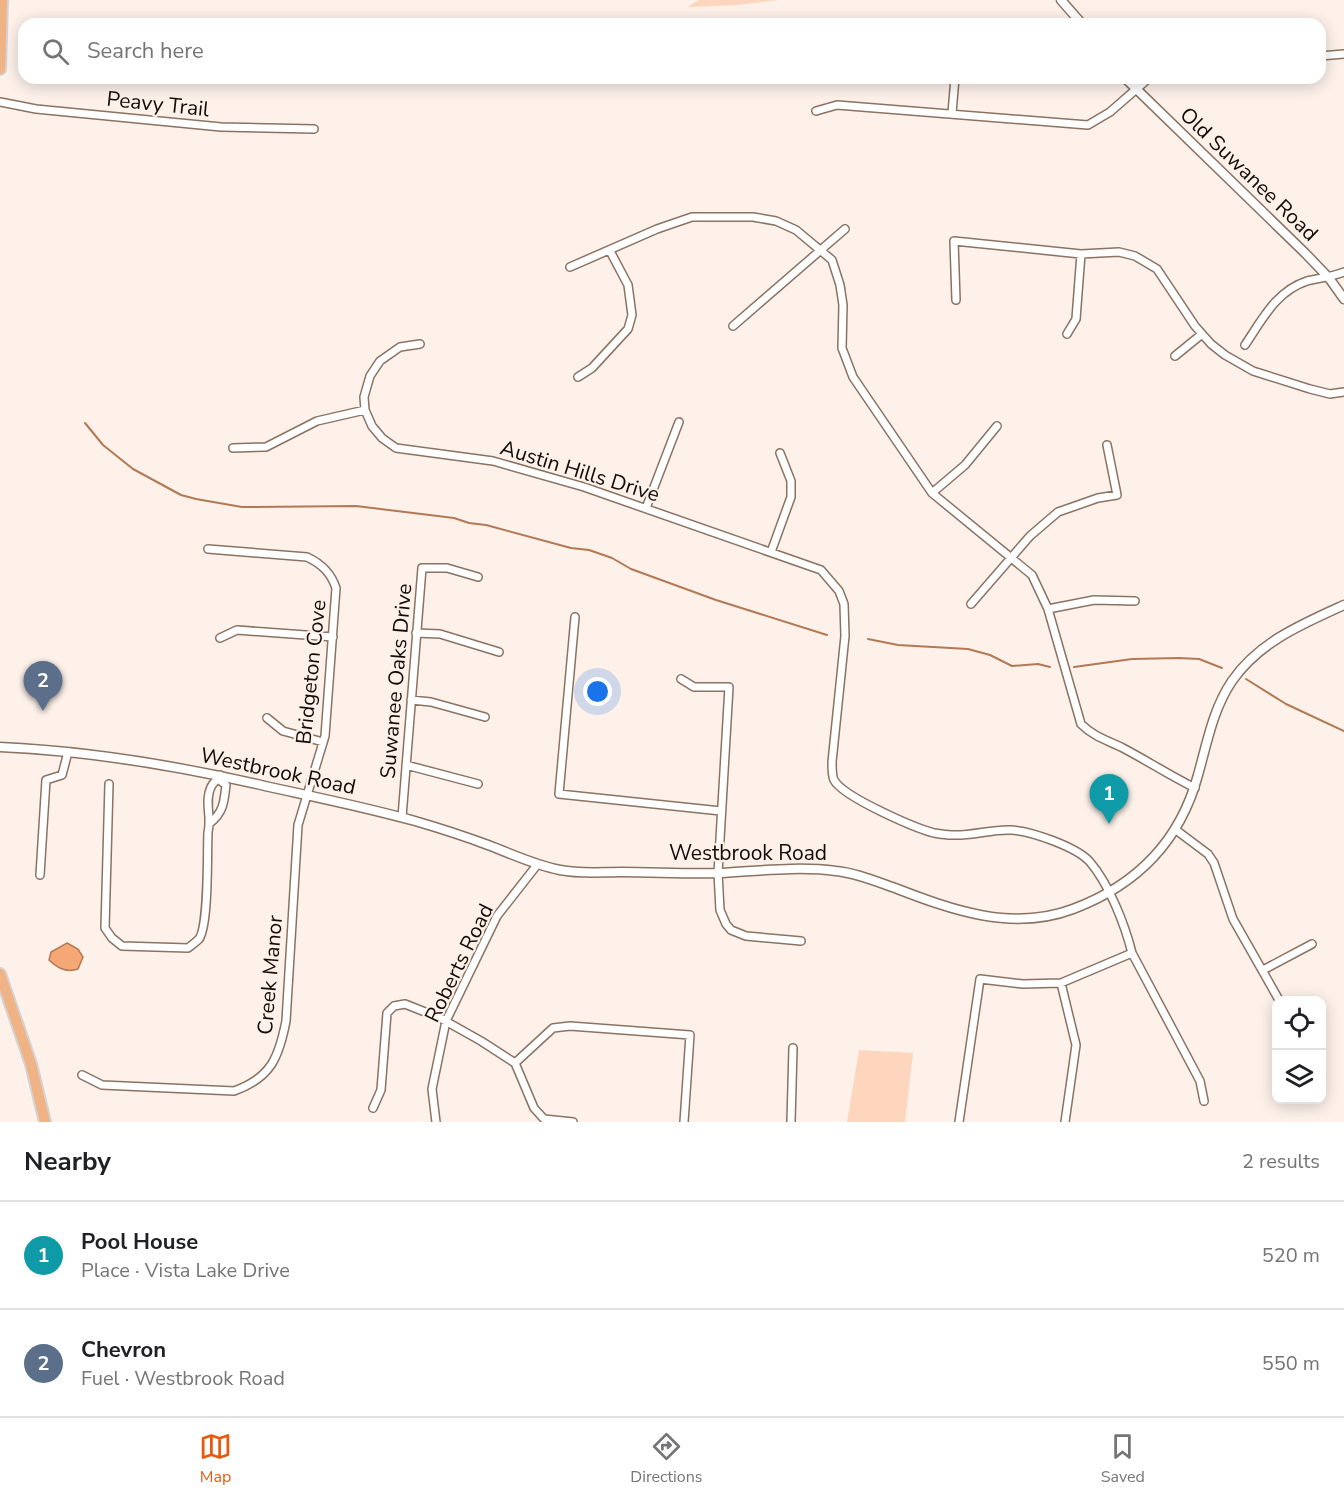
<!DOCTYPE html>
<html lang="en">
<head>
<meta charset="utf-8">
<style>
  :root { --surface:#fff; --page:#f6f6f6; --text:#202124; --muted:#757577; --line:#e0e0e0; --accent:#ea580c }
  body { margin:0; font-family:"Nunito Sans",sans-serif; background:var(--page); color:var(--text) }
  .controls { position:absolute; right:18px; bottom:18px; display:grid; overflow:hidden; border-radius:12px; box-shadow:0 3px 15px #0003 }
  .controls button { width:54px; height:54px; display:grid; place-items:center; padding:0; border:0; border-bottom:2px solid var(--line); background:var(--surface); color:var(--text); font:30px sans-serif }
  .you { position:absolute; left:598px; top:692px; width:21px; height:21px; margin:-15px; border:4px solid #fff; border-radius:50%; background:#1a73e8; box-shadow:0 0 0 9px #1a73e833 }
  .badge { display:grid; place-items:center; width:39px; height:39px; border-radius:50%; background:var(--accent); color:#fff; font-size:20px; font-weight:700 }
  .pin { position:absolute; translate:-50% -50px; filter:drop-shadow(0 2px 3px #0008) }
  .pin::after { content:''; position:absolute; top:32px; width:21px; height:18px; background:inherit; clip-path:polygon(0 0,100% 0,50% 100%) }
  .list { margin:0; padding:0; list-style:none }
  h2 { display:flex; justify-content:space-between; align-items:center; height:78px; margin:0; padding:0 24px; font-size:26px }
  h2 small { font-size:20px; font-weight:400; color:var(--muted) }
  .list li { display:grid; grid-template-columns:39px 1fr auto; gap:18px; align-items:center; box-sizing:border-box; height:108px; padding:0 24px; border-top:2px solid var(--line) }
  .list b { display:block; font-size:22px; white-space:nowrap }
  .list p { margin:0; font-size:20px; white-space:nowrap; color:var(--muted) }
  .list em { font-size:20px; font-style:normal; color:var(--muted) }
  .icon { flex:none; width:33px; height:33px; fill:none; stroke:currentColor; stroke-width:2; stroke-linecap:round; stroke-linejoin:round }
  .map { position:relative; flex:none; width:1344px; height:1122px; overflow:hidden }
  .search { position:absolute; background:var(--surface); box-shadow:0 3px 15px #0003; left:18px; right:18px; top:18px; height:66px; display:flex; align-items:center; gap:15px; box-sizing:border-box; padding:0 21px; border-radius:18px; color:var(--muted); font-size:22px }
  .sheet { height:294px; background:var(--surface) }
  nav { display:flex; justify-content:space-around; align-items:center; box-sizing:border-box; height:84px; border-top:2px solid var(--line); background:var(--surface); font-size:16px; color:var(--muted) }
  nav a { display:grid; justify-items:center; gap:3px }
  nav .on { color:var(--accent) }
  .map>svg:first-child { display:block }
  .green { fill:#fdd6bd }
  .water { fill:#f5a875; stroke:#b27954; stroke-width:1.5 }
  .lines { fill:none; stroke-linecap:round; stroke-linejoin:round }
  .stream { stroke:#b27954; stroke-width:2 }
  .minor-casing { stroke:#8b7262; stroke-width:10 }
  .tertiary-casing { stroke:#8b7262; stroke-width:11 }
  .primary-casing { stroke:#d5d3d2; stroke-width:14 }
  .minor { stroke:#fff; stroke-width:7 }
  .tertiary { stroke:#fff; stroke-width:8 }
  .primary { stroke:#efb385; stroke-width:10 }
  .labels { text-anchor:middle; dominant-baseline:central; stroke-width:4.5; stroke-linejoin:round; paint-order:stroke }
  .street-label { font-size:21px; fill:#140b06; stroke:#fdf1ea }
</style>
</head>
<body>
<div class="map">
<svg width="1344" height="1122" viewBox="0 0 1344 1122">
  <rect width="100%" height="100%" fill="#fdf1ea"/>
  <path class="green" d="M699 0H779L738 5 687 7Z
    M859 1050 913 1053 905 1122H847Z"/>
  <path class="water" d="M67 943 78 949 83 957 78 969C67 973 57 968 49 960L51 952Z"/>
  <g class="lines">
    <path class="stream" d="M85 423 103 445 133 469 181 495 196 499 242 507 356 506 454 518 469 523 486 525 571 548 589 550 612 558 631 569 716 600 827 635
      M868 639 898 645 968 649 990 655 1012 666 1038 664 1050 667
      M1074 667 1132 659 1179 658 1199 659 1222 668
      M1246 679 1286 704 1344 731"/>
    <g class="minor-casing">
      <path id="minor" d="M1320 56 1344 54
        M0 102 36 109 221 127 314 129
        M816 111 837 105 1088 125 1110 112 1149 78
        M952 113 955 78
        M570 267 657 229 692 217H753L776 221 796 230 832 260 840 285 843 305 842 348 853 377 932 493 1032 575 1048 609 1081 724C1093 736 1106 740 1121 747 1146 760 1169 775 1195 788
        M956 300 954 241 1081 254 1119 252 1135 256 1157 269 1195 326 1211 344 1225 355 1253 371 1310 389 1330 394 1344 392
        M733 326 845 229
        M1067 334 1076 319 1081 254
        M420 344 400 347 380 361 370 376 364 397 365 410 372 426 382 438 396 448 493 461 584 487 821 570 839 591 844 604 845 636 832 762C832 767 832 776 834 780 843 797 915 828 934 833 940 834 946 835 952 835 972 836 992 829 1011 830 1031 831 1077 847 1090 862 1109 884 1125 925 1132 953L1061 983 1023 984 980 979 959 1122
        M1245 345C1262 320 1276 291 1307 281 1319 278 1332 277 1344 272
        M1175 356 1202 334
        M578 377 592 368 628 329 632 315 628 285 610 251
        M233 448 266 447 317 421 365 410
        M932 493 965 465 997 426
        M646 508 679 422
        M771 552 791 497V481L780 453
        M971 604 1030 536 1058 512 1098 498 1117 495 1107 445
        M1048 609 1094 600 1135 601
        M575 617 559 794 721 811
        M416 633 440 634 499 652
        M220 638 237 630 333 637
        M681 679 694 687H729L718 873 720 910 726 924 731 930 746 936 801 941
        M411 700 431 702 485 717
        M267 718 283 731 323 742
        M406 765 478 784
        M109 784 105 928 112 938 122 946 188 948C192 945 196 942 199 939 209 925 207 852 208 832 212 818 204 801 211 787 213 782 218 780 220 775
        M402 817 422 568H447L478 577
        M210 823C224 812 224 801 226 785L218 779
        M1176 830 1208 854 1214 863 1233 919 1279 1000
        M40 875 46 780 62 775 68 752
        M1132 953 1200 1081 1204 1101
        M1263 970 1312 944
        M1061 983 1076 1045 1065 1122
        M515 1063 553 1028 570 1026 690 1035 684 1122
        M82 1075 102 1085 234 1091C271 1078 279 1057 286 1021L298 825 325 736 336 588C331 573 322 564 307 557L208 549
        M373 1108 381 1090 387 1013 394 1006 405 1004 440 1018 481 1041 515 1063 534 1108 544 1119 573 1122
        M436 1122 432 1089 446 1021 497 916 537 865
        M791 1122 793 1048"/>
    </g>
    <g class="tertiary-casing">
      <path id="tertiary" d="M1061 0 1082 24
        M1125 78 1305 253 1329 278 1344 299
        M0 747C89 751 179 766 265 786 315 797 365 807 415 821 439 828 464 836 488 845 512 854 534 865 560 870 580 874 601 872 621 872 654 872 688 874 721 873 759 871 798 866 836 871 856 873 875 881 895 888 952 910 1012 932 1073 909 1137 885 1180 841 1198 775 1207 743 1213 709 1232 681 1259 642 1302 624 1344 605"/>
    </g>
    <g class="primary-casing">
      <path id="primary" d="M0 69 2 0
        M0 974 31 1064 45 1122"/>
    </g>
    <use href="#minor" class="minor"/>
    <use href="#tertiary" class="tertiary"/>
    <use href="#primary" class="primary"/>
  </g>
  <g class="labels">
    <g class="street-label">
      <text transform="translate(158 104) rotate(6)">Peavy Trail</text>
      <text transform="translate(1249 174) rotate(44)">Old Suwanee Road</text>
      <text transform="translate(580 471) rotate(17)">Austin Hills Drive</text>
      <text transform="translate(311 672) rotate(-84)">Bridgeton Cove</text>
      <text transform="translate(396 681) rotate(-85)">Suwanee Oaks Drive</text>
      <text transform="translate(278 771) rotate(12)">Westbrook Road</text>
      <text x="748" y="853">Westbrook Road</text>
      <text transform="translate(459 963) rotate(-64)">Roberts Road</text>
      <text transform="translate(270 975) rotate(-85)">Creek Manor</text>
    </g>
  </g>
</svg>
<div class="controls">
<button><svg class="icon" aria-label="locate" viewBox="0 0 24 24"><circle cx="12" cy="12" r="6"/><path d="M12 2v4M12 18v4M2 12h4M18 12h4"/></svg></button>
<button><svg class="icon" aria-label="layers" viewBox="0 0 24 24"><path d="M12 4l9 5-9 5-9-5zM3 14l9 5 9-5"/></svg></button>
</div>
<div class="you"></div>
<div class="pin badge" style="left:1109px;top:824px;background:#0f9aa8">1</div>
<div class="pin badge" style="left:43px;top:711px;background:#5c6f8a">2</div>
<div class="search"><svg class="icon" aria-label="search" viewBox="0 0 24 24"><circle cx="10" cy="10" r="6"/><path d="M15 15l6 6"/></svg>Search here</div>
</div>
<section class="sheet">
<h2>Nearby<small>2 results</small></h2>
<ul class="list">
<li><span class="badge" style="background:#0f9aa8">1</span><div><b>Pool House</b><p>Place · Vista Lake Drive</p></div><em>520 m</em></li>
<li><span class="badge" style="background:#5c6f8a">2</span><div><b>Chevron</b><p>Fuel · Westbrook Road</p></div><em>550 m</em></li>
</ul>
</section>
<nav>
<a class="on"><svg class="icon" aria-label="map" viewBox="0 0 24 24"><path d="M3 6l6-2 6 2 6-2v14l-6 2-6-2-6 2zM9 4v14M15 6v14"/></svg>Map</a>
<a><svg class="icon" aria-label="directions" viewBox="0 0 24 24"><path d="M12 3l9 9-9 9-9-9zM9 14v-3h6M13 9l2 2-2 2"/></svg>Directions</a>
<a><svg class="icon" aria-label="saved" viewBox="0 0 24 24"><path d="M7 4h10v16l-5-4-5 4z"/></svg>Saved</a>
</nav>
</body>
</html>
